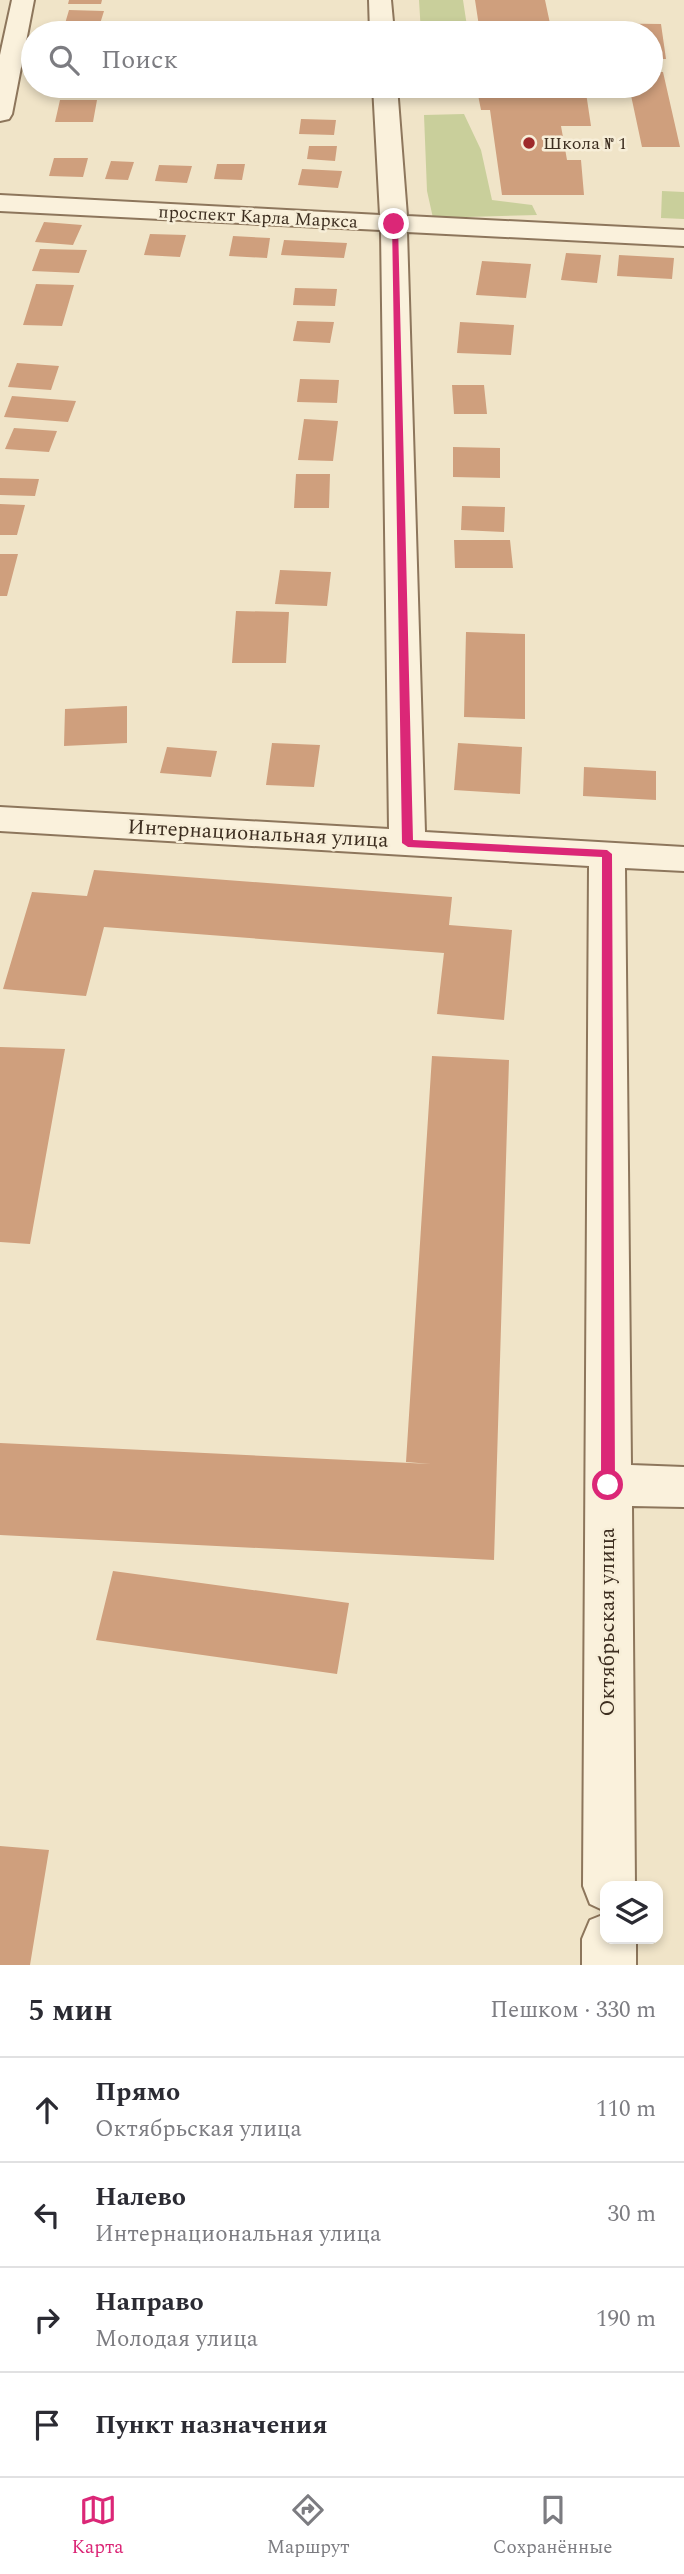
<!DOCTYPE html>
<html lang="ru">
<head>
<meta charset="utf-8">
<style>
  :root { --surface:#fff; --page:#f7f7f7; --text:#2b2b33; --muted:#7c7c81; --line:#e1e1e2; --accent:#db2777 }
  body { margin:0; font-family:Spectral,serif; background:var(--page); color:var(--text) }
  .controls { position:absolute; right:21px; bottom:21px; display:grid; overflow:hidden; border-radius:14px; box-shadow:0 4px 10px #0003 }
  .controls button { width:63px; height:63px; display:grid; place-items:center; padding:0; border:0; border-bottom:2px solid var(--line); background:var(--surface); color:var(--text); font:35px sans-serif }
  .stop { position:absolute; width:21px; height:21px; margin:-16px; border:5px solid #db2777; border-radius:50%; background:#fff }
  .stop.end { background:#db2777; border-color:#fff; box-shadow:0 2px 7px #0008 }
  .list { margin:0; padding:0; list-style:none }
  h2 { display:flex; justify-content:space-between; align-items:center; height:91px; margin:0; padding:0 28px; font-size:30px }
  h2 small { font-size:23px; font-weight:400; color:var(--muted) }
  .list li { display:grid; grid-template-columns:46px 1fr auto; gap:21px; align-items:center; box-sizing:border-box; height:105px; padding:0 28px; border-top:2px solid var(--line) }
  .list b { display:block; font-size:26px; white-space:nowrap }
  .list p { margin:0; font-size:23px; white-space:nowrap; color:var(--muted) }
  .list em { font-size:23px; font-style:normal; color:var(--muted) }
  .icon { flex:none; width:38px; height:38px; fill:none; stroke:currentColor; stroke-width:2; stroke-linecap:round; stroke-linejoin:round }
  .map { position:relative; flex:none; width:684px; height:1965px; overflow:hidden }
  .search { position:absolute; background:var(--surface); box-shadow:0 4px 10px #0003; left:21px; right:21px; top:21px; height:77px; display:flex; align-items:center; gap:18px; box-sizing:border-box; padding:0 24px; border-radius:38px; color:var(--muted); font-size:26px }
  .sheet { height:511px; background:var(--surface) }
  nav { display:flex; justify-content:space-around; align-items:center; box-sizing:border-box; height:98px; border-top:2px solid var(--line); background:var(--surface); font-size:19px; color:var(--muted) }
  nav a { display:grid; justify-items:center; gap:4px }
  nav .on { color:var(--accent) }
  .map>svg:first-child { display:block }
  .green { fill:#c9cf9b }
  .building { fill:#cf9f7d }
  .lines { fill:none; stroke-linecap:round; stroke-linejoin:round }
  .minor-casing { stroke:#8d765c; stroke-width:4 }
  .minor { fill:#faf1dc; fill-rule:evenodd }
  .route { fill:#db2777 }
  .poi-dot { fill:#9e2a2b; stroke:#f7eed8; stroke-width:2.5 }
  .labels { text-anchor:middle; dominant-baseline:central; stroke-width:5; stroke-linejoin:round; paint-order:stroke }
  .far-poi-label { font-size:18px; fill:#3d2e20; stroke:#f7eed8; text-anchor:start }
  .far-street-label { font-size:18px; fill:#3d2e20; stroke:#f7eed8 }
  .street-label { font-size:21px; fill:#3d2e20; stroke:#f7eed8 }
</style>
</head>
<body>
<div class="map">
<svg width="684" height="1965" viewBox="0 0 684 1965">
  <rect width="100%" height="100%" fill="#f0e4c8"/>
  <path class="green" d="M419 0H463L468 33H421Z
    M464 114 481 150 492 200 532 205 537 215 433 218 427 191 424 115Z
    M662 191 684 192V219L661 218Z"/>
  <path class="building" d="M69 0H102L101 4H68Z
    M475 0H545L552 33H480Z
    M69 10 104 11 99 27H64Z
    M577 23 661 24 666 59H651V33H579Z
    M651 72H663L680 147H642L629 86H651Z
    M301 86H334L333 97 300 96Z
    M489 86H585L591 126H561L567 160H581L584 195H502L490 110H481L477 90 489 89Z
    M60 100H97L93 122H55Z
    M301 119 336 120 334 135 299 134Z
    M309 146H337L335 161 307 159Z
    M54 158H88L83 177 49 176Z
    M111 161 134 162 128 180 105 179Z
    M217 164H245L242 180 214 179Z
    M159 165 192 166 187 183 155 181Z
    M302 169 342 171 338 188 298 185Z
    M44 222 82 225 73 245 35 242Z
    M150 234 186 235 180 257 144 255Z
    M233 236 270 238 267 258 229 256Z
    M284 240 347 243 344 258 281 255Z
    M40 249 87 250 79 273 32 271Z
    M566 253 601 255 597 283 561 280Z
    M619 255 674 258 672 279 617 276Z
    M482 261 531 264 526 298 476 295Z
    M36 284 74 285 62 326 23 325Z
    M295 288 337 289 335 306 293 305Z
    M297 321 334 322 330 343 293 341Z
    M460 322 514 325 511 355 457 353Z
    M17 363 59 366 51 390 8 387Z
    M300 379 339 380 337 403 297 402Z
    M452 385H484L487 414H454Z
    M12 396 76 401 68 422 4 417Z
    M304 419 338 421 333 461 298 460Z
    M14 428 57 431 49 452 5 449Z
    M453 447 500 448V478L453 477Z
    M296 474H330L329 508H294Z
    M0 478 39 479 35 496 0 495Z
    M0 504 25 505 17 535H0Z
    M462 506 505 507 504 532 461 530Z
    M454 540H510L513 568H455Z
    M0 554H18L7 596H0Z
    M280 570 331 572 327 606 275 604Z
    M236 611 289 612 286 663H232Z
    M466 632 525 634V719L464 717Z
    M127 706V743L64 746 65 709Z
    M272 743 320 745 314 787 266 785Z
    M458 743 522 747 520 794 454 790Z
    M167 747 217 751 211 777 160 773Z
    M584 767 656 771V800L583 796Z
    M94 870 452 897 449 925 512 930 504 1020 437 1014 444 953 104 927 86 996 3 989 32 892 87 896Z
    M0 1047 65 1049 30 1244 0 1242Z
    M432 1056 509 1060 494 1560 0 1535V1443L431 1464 406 1462Z
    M113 1571 349 1603 337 1674 96 1640Z
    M0 1846 49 1850 30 1965H0Z"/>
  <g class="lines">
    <g class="minor-casing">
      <path id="minor" d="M12 0H34L12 114 9 119 0 121V55Z
        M369 0H391L394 33H370Z
        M373 86H397L407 216 684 230V246L407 232 425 832 684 847V871L625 868 631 1465 684 1467V1507L632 1506 635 1886H605V1911L590 1904 583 1886 589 866 0 831V807L389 829 381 230 0 211V195L380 215Z
        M605 1914V1939H636V1965H582V1939L590 1920Z"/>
    </g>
    <use href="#minor" class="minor"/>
  </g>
  <path class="route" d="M392 222 398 224 413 840 607 850 612 854 615 1485 608 1490 601 1485 602 857 408 847 402 843Z"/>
  <circle class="poi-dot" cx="529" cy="143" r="7"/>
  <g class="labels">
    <g class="far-poi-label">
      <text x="543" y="143">Школа № 1</text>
    </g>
    <g class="far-street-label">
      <text transform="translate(258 217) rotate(3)">проспект Карла Маркса</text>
    </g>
    <g class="street-label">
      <text transform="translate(258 834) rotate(3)">Интернациональная улица</text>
      <text transform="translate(608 1622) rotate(-90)">Октябрьская улица</text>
    </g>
  </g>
</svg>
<div class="controls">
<button><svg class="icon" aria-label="layers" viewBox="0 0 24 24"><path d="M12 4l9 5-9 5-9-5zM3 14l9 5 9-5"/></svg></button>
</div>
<div class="stop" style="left:608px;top:1485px"></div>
<div class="stop end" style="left:394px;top:224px"></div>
<div class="search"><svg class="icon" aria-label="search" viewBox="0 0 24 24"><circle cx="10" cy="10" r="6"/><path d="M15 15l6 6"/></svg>Поиск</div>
</div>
<section class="sheet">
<h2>5 мин<small>Пешком · 330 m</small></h2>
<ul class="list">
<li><svg class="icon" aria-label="ahead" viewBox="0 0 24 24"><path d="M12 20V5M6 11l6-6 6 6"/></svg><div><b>Прямо</b><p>Октябрьская улица</p></div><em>110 m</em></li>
<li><svg class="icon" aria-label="left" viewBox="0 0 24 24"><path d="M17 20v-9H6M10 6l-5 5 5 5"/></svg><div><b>Налево</b><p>Интернациональная улица</p></div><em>30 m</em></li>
<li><svg class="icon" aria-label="right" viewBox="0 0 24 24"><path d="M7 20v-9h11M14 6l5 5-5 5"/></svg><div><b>Направо</b><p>Молодая улица</p></div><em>190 m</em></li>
<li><svg class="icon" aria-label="arrive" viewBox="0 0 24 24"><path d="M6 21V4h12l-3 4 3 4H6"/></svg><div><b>Пункт назначения</b></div></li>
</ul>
</section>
<nav>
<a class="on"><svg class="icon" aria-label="map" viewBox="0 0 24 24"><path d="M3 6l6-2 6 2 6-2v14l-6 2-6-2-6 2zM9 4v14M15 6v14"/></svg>Карта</a>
<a><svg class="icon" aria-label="directions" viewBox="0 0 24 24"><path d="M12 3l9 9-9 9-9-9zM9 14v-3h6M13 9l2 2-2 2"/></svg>Маршрут</a>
<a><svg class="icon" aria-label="saved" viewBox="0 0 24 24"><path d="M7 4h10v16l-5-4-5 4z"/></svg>Сохранённые</a>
</nav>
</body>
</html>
